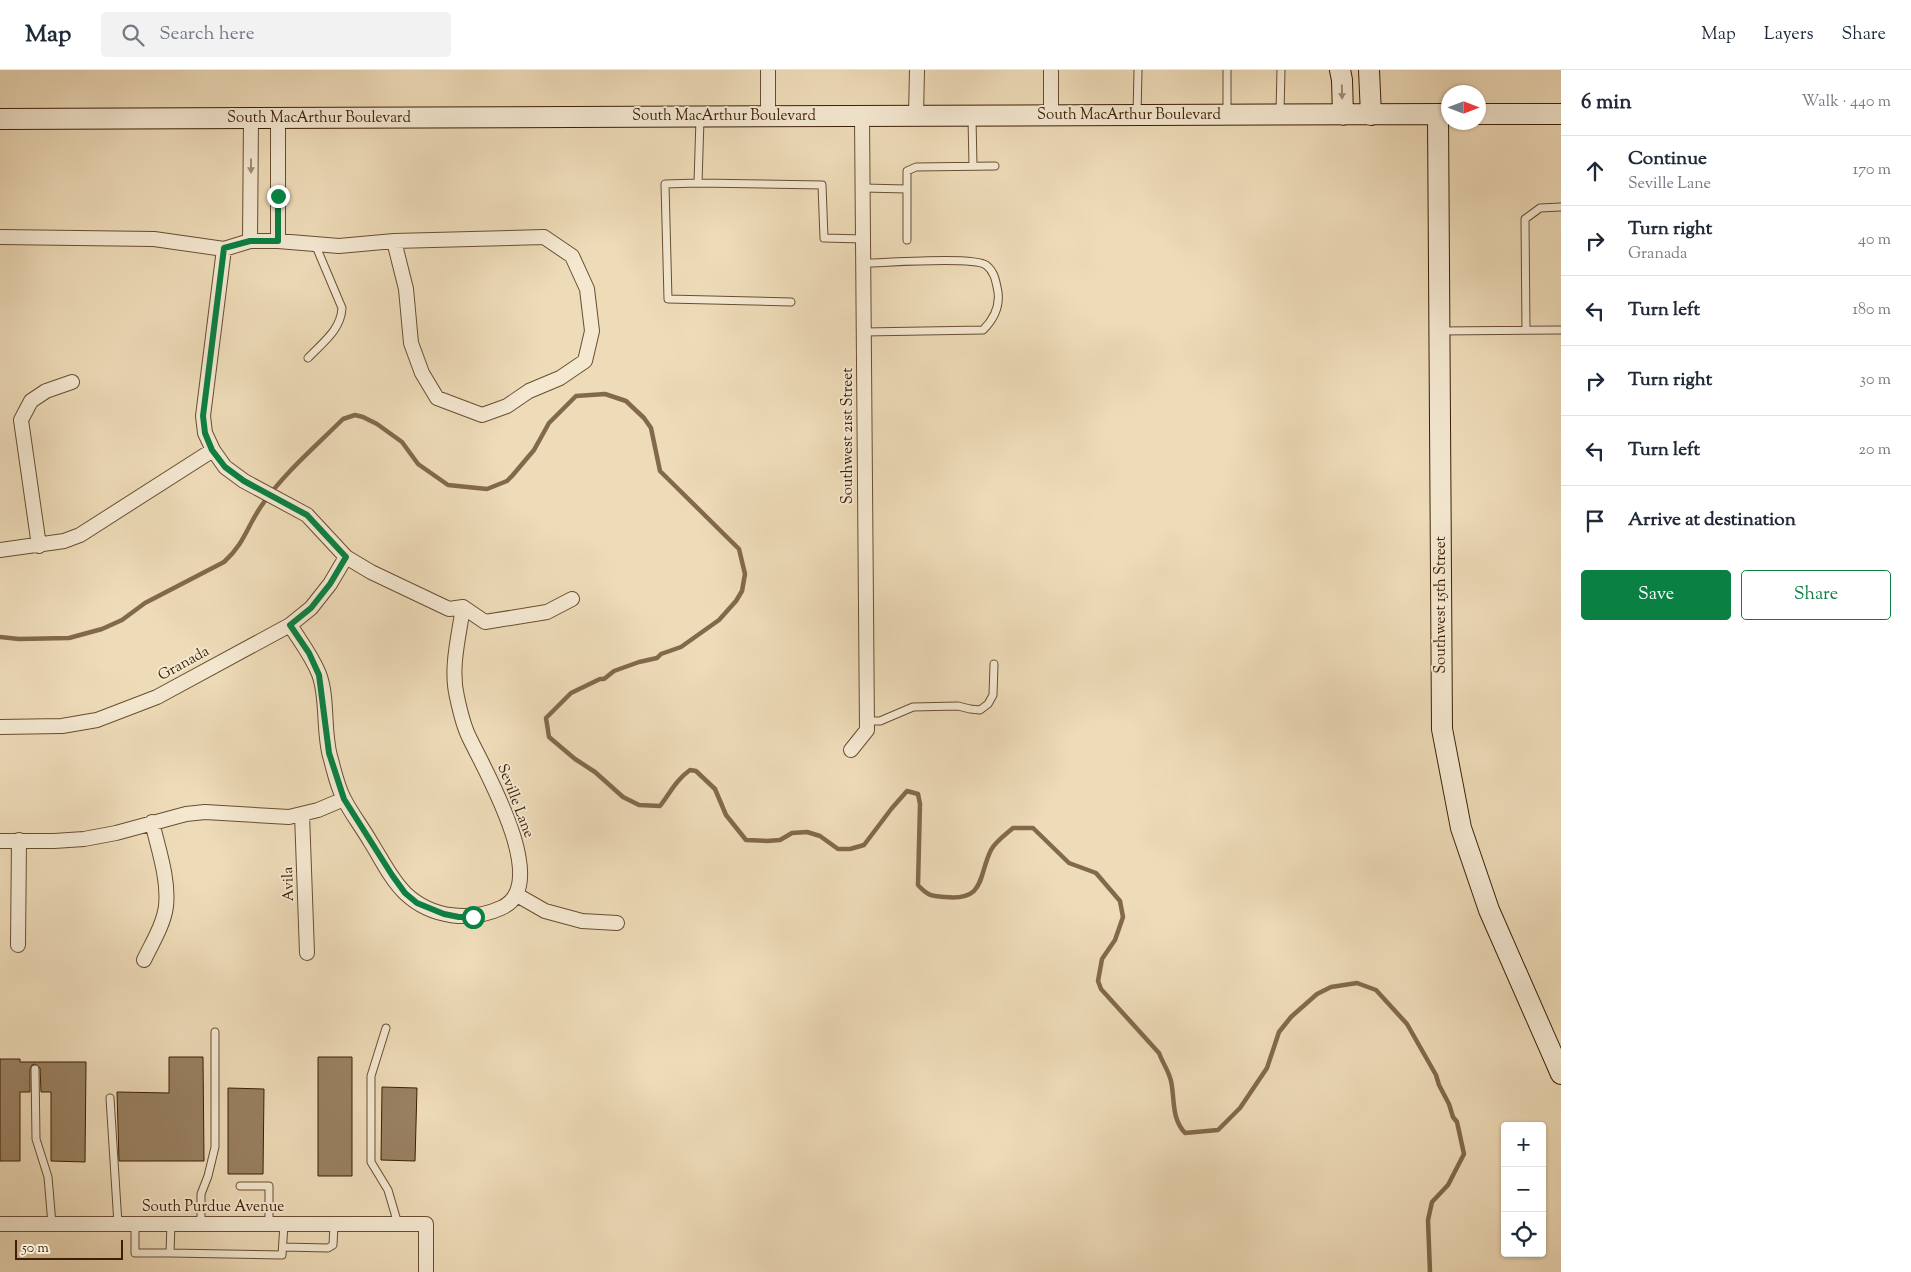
<!DOCTYPE html>
<html lang="en">
<head>
<meta charset="utf-8">
<style>
  :root { --surface:#fff; --page:#f2f2f3; --text:#1f2937; --muted:#747a83; --line:#e0e1e3; --accent:#0b8043 }
  body { margin:0; font-family:"Sorts Mill Goudy",serif; background:var(--page); color:var(--text) }
  .controls { position:absolute; right:15px; bottom:15px; display:grid; overflow:hidden; border-radius:5px; box-shadow:0 1px 4px #0004 }
  .controls button { width:45px; height:45px; display:grid; place-items:center; padding:0; border:0; border-bottom:1px solid var(--line); background:var(--surface); color:var(--text); font:25px sans-serif }
  .compass { position:absolute; left:1441px; top:15px; width:45px; height:45px; border-radius:50%; background:var(--surface); box-shadow:0 1px 4px #0004; rotate:90deg }
  .scale { position:absolute; left:15px; bottom:12px; width:108px; box-sizing:border-box; padding-left:5px; border:2px solid #3c1f04; border-top:0; font-size:14px; line-height:18px; white-space:nowrap; color:#3c1f04; -webkit-text-stroke:4px #f4e8d1; paint-order:stroke }
  .stop { position:absolute; width:15px; height:15px; margin:-11px; border:4px solid #0b8043; border-radius:50%; background:#fff }
  .stop.end { background:#0b8043; border-color:#fff; box-shadow:0 1px 5px #0008 }
  .list { margin:0; padding:0; list-style:none }
  h2 { display:flex; justify-content:space-between; align-items:center; height:65px; margin:0; padding:0 20px; font-size:21px }
  h2 small { font-size:16px; font-weight:400; color:var(--muted) }
  .list li { display:grid; grid-template-columns:32px 1fr auto; gap:15px; align-items:center; box-sizing:border-box; height:70px; padding:0 20px; border-top:1px solid var(--line) }
  .list b { display:block; font-size:19px; white-space:nowrap }
  .list p { margin:0; font-size:16px; white-space:nowrap; color:var(--muted) }
  .list em { font-size:16px; font-style:normal; color:var(--muted) }
  .actions { display:flex; gap:10px; padding:15px 20px }
  .actions a { flex:1; padding:11px 0; border:1px solid var(--accent); border-radius:5px; text-align:center; font-size:18px; color:var(--accent) }
  .actions .main { background:var(--accent); color:#fff }
  .icon { flex:none; width:28px; height:28px; fill:none; stroke:currentColor; stroke-width:2; stroke-linecap:round; stroke-linejoin:round }
  .map { position:relative; flex:none; width:1561px; height:1202px; overflow:hidden }
  header { display:flex; align-items:center; gap:30px; box-sizing:border-box; height:70px; padding:0 25px; background:var(--surface); border-bottom:1px solid var(--line) }
  header strong { font-size:24px }
  nav { display:flex; gap:28px; margin-inline-start:auto; font-size:18px }
  .search { width:350px; height:45px; background:var(--page); display:flex; align-items:center; gap:12px; box-sizing:border-box; padding:0 18px; border-radius:5px; color:var(--muted); font-size:19px }
  main { display:flex }
  aside { flex:1; background:var(--surface) }
  .map>svg:first-child { display:block }
  .lines { fill:none; stroke-linecap:round; stroke-linejoin:round }
  .stream { stroke:#82694b; stroke-width:4.5 }
  .building { fill:#998162; stroke:#3c1f04 }
  .lane-casing { stroke:#684e31; stroke-width:9 }
  .street-casing { stroke:#684e31; stroke-width:16 }
  .secondary-casing { stroke:#3c1f04; stroke-width:22 }
  .lane { stroke:#f4e8d1; stroke-width:7 }
  .street { stroke:#f4e8d1; stroke-width:14 }
  .secondary { stroke:#f4e8d1; stroke-width:20 }
  .oneway { fill:#a18e75 }
  .route { stroke:#0b8043; stroke-width:6 }
  .labels { text-anchor:middle; dominant-baseline:central; stroke-width:4; stroke-linejoin:round; paint-order:stroke }
  .street-label { font-size:15px; fill:#3c1f04; stroke:#f4e8d1 }
</style>
</head>
<body>
<header>
<strong>Map</strong>
<div class="search"><svg class="icon" aria-label="search" viewBox="0 0 24 24"><circle cx="10" cy="10" r="6"/><path d="M15 15l6 6"/></svg>Search here</div>
<nav><a>Map</a><a>Layers</a><a>Share</a></nav>
</header>
<main>
<div class="map">
<svg width="1561" height="1202" viewBox="0 0 1561 1202">
  <rect width="100%" height="100%" fill="#eedbb8"/>
  <filter id="stains"><feTurbulence type="fractalNoise" baseFrequency=".004" numOctaves="4"/><feColorMatrix values="0 0 0 0 .2 0 0 0 0 .09 0 0 0 0 .02 0 0 0 .5 -.17"/></filter>
  <radialGradient id="worn" r=".72"><stop offset=".6" stop-color="#630" stop-opacity="0"/><stop offset="1" stop-color="#630" stop-opacity=".3"/></radialGradient>
  <g class="lines">
    <path class="stream" d="M0 567 19 569 69 568 102 559 122 550 145 533 224 492C245 473 247 456 262 435 284 403 316 376 343 349L355 345 363 347 377 354 402 372 418 394 448 415 487 419 507 411 512 406 534 380 549 353 576 326 605 324 626 331 644 348 651 358 660 401 739 479 745 504 742 521 736 531 719 550 681 577 661 584 657 588 639 592 614 601 604 609H600L571 623 546 648 549 667 575 689 595 702 623 727 639 735 660 736C670 723 676 710 690 700L696 701 715 719 726 745 746 770 767 771 780 770 792 763 807 762 820 766 838 779H850L864 775 892 738 907 721 918 724 920 734 918 815C928 826 931 826 945 827 986 831 978 806 991 780 995 772 1006 764 1013 758H1033L1069 793 1096 803 1120 831 1123 847 1115 870 1102 889 1098 911 1101 919 1159 983C1163 994 1168 999 1171 1011 1175 1029 1171 1048 1185 1063L1218 1060 1240 1038 1267 998 1279 962 1291 947 1317 924 1331 917 1357 913 1376 920 1407 954 1436 1005 1439 1015 1449 1034 1453 1047 1457 1052 1464 1084 1448 1115 1432 1132 1428 1150 1430 1202"/>
  </g>
  <path class="building" d="M169 987H203L204 1091H119L117 1022 169 1023Z
    M318 987H352V1106H318Z
    M0 989H20V992H86L85 1092 51 1091V1022H41L40 998 35 994 32 995 30 999V1022H20V1091H0Z
    M382 1017 417 1018 415 1091 381 1090Z
    M228 1018 264 1019 263 1104H228Z"/>
  <g class="lines">
    <g class="lane-casing">
      <path id="lane" d="M1227 42V0
        M1280 42 1281 0
        M1137 45 1138 0
        M972 48 973 96
        M700 49 698 113 665 114 668 229 791 232
        M698 113 822 115 824 168 863 169
        M863 118 907 119
        M907 170V101L916 97 995 96
        M864 193C884 193 973 186 986 195 995 202 996 212 998 222 1000 237 993 250 983 260L864 262
        M1526 260 1525 149 1540 138 1561 137
        M1441 261 1561 260
        M308 288C322 273 341 260 342 238L315 174
        M867 651H880L913 637 958 636 970 639 980 640 988 634 993 625 994 594
        M386 958 371 1006V1092L388 1120 398 1154
        M35 999 36 1069 48 1107 52 1154
        M110 1028 118 1154
        M240 1116H269V1154
        M135 1154V1183H170
        M171 1154 170 1183 282 1185 284 1154
        M201 1154V1124L208 1106 215 1077V962
        M283 1177 328 1178 333 1175 334 1154"/>
    </g>
    <g class="street-casing">
      <path id="street" d="M1051 0V45
        M768 46V0
        M916 46 917 0
        M0 167 154 169 224 179 250 171H278L339 176 394 171 544 167 572 186 587 219 592 261 585 291 560 308 529 321 507 336 482 345 437 328 422 303 411 273 406 219 394 171
        M250 171 251 48
        M278 171V48
        M213 380 225 397 244 411 307 445 346 487 371 502 449 539 463 537 485 552 547 542 572 529
        M39 476 21 350 31 331 46 321 72 312
        M0 480 64 471 80 465 213 380 205 363 203 346 224 179
        M290 555C300 571 312 586 319 604 328 627 323 660 330 686 334 700 337 716 344 729 351 743 362 757 370 771 381 788 391 810 406 824 432 848 470 852 501 838 553 816 484 699 469 667 463 655 460 641 457 627 450 598 459 566 463 537
        M0 657 62 656 97 650 157 627 290 555 311 538 330 514 346 487
        M851 680 867 660 862 46
        M302 744 307 883
        M0 771H54L84 769 116 763 186 744 205 742 289 747 318 740 344 729
        M517 825 545 841 582 851 617 853
        M18 875 19 770
        M144 890C152 873 164 854 166 836 169 809 158 778 152 752
        M0 1154H426V1202"/>
    </g>
    <g class="secondary-casing">
      <path id="secondary" d="M1340 0 1342 10 1343 45
        M1369 0 1371 45
        M1438 44 1442 659 1461 758 1489 840 1561 1004
        M1478 44H1561
        M0 49 1448 44"/>
    </g>
    <use href="#lane" class="lane"/>
    <use href="#street" class="street"/>
    <use href="#secondary" class="secondary"/>
  </g>
  <defs><path id="oneway-solid" d="M-6-.8H1V-3.2L6.5 0L1 3.2V.8H-6Z" transform="scale(1.25)"/></defs>
  <g class="oneway">
    <use href="#oneway-solid" transform="translate(1342 22) rotate(89)"/>
    <use href="#oneway-solid" transform="translate(251 96) rotate(90)"/>
  </g>
  <g class="lines">
    <path class="route" d="M278 126V171H250L224 178 203 346 205 363 212 380 225 397 244 411 307 445 346 487 330 514 311 538 290 555 309 583 319 605 329 683 344 729 392 805 405 823 417 833 444 844 459 847H473"/>
  </g>
  <g class="labels">
    <g class="street-label">
      <text x="1129" y="45">South MacArthur Boulevard</text>
      <text x="724" y="46">South MacArthur Boulevard</text>
      <text x="319" y="48">South MacArthur Boulevard</text>
      <text transform="translate(848 366) rotate(-90)">Southwest 21st Street</text>
      <text transform="translate(1441 535) rotate(-90)">Southwest 15th Street</text>
      <text transform="translate(184 594) rotate(-29)">Granada</text>
      <text transform="translate(515 731) rotate(69)">Seville Lane</text>
      <text transform="translate(289 814) rotate(-92)">Avila</text>
      <text x="213" y="1137">South Purdue Avenue</text>
    </g>
  </g>
  <rect width="100%" height="100%" filter="url(#stains)"/>
  <rect width="100%" height="100%" fill="url(#worn)"/>
</svg>
<div class="controls">
<button>+</button>
<button>−</button>
<button><svg class="icon" aria-label="locate" viewBox="0 0 24 24"><circle cx="12" cy="12" r="6"/><path d="M12 2v4M12 18v4M2 12h4M18 12h4"/></svg></button>
</div>
<svg class="compass" viewBox="-18 -18 36 36"><path d="M0-13l5 13h-10z" fill="#e53935"/><path d="M0 13l5-13h-10z" fill="#747a83"/></svg>
<div class="scale">50 m</div>
<div class="stop" style="left:473px;top:847px"></div>
<div class="stop end" style="left:278px;top:126px"></div>
</div>
<aside>
<h2>6 min<small>Walk · 440 m</small></h2>
<ul class="list">
<li><svg class="icon" aria-label="ahead" viewBox="0 0 24 24"><path d="M12 20V5M6 11l6-6 6 6"/></svg><div><b>Continue</b><p>Seville Lane</p></div><em>170 m</em></li>
<li><svg class="icon" aria-label="right" viewBox="0 0 24 24"><path d="M7 20v-9h11M14 6l5 5-5 5"/></svg><div><b>Turn right</b><p>Granada</p></div><em>40 m</em></li>
<li><svg class="icon" aria-label="left" viewBox="0 0 24 24"><path d="M17 20v-9H6M10 6l-5 5 5 5"/></svg><div><b>Turn left</b></div><em>180 m</em></li>
<li><svg class="icon" aria-label="right" viewBox="0 0 24 24"><path d="M7 20v-9h11M14 6l5 5-5 5"/></svg><div><b>Turn right</b></div><em>30 m</em></li>
<li><svg class="icon" aria-label="left" viewBox="0 0 24 24"><path d="M17 20v-9H6M10 6l-5 5 5 5"/></svg><div><b>Turn left</b></div><em>20 m</em></li>
<li><svg class="icon" aria-label="arrive" viewBox="0 0 24 24"><path d="M6 21V4h12l-3 4 3 4H6"/></svg><div><b>Arrive at destination</b></div></li>
</ul>
<div class="actions"><a class="main">Save</a><a>Share</a></div>
</aside>
</main>
</body>
</html>
